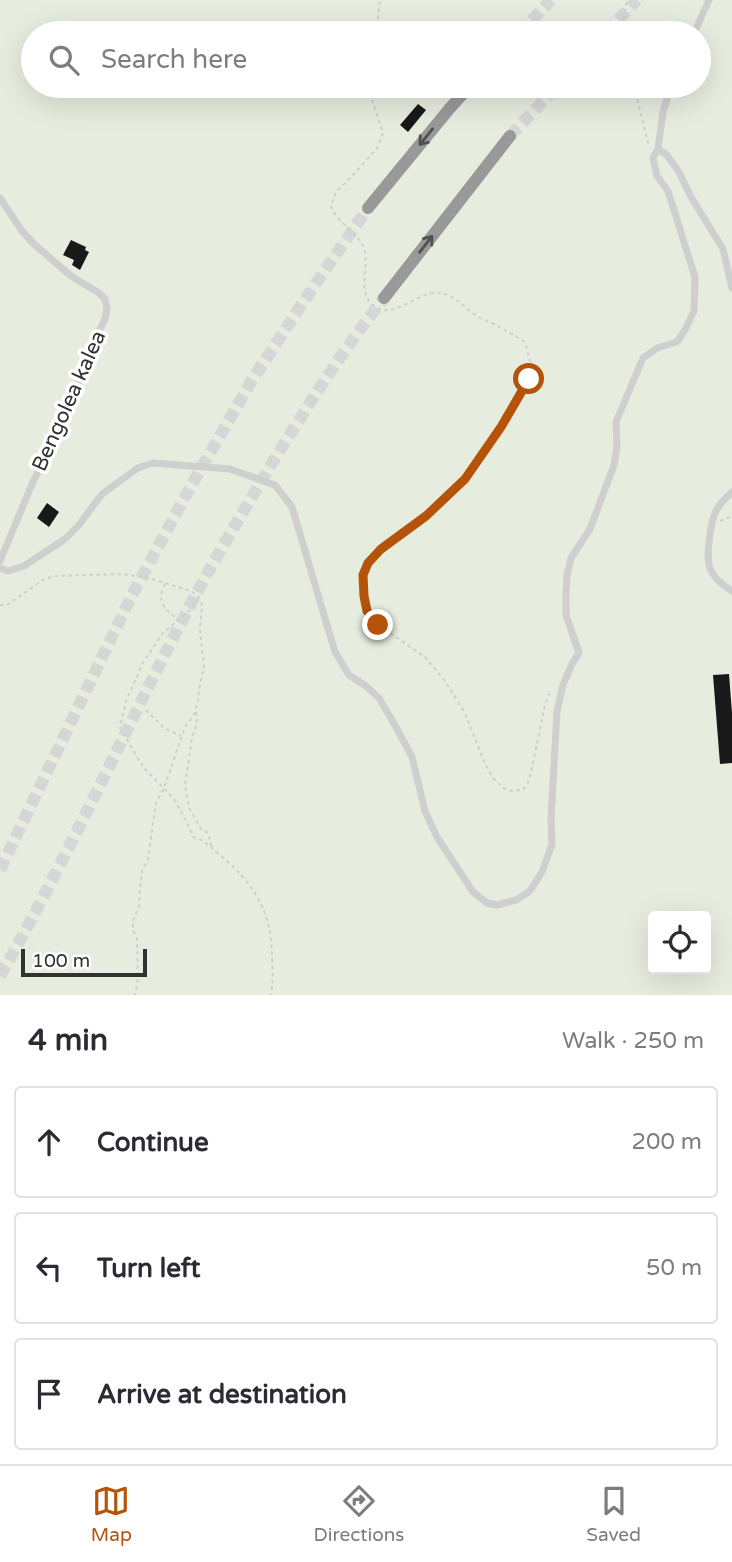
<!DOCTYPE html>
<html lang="en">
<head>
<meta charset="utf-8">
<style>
  :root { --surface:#fff; --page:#f7f7f7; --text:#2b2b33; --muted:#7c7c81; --line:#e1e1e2; --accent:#b45309 }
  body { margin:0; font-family:"Varela Round",sans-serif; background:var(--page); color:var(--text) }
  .controls { position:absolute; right:21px; bottom:21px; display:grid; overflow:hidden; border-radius:7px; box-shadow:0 7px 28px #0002 }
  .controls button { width:63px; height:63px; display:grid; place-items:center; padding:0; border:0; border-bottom:2px solid var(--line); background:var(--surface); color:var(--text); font:35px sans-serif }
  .scale { position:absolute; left:21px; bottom:18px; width:126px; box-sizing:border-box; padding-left:7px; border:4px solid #323232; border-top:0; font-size:19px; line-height:24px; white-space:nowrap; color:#323232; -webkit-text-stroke:5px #fff; paint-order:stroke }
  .stop { position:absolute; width:21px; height:21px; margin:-16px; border:5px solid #b45309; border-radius:50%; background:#fff }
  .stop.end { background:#b45309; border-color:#fff; box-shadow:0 2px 7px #0008 }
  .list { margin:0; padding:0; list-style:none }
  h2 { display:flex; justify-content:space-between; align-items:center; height:91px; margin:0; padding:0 28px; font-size:30px }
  h2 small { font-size:23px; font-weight:400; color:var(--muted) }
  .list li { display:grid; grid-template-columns:46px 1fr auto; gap:21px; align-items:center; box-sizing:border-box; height:112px; margin:0 14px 14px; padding:0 14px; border:2px solid var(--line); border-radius:7px }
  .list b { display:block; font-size:26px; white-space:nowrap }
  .list em { font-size:23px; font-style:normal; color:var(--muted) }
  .icon { flex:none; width:38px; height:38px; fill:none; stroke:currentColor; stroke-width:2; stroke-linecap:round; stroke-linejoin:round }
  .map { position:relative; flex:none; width:732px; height:995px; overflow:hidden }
  .search { position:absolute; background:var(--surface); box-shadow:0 7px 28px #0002; left:21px; right:21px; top:21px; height:77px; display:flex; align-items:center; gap:18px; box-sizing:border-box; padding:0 24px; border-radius:38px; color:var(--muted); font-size:26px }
  .sheet { height:469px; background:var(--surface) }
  nav { display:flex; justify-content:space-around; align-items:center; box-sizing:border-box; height:98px; border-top:2px solid var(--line); background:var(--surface); font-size:19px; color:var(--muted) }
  nav a { display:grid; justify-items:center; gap:4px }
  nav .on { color:var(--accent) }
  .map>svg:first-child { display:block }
  .green { fill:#e6ecde; fill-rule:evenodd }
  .building { fill:#191919 }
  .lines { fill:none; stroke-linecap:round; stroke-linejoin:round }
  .motorway-tunnel { stroke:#d6d6d6; stroke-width:12; stroke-dasharray:12 6; stroke-linecap:butt }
  .path { stroke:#cfcfcf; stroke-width:2; stroke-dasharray:3.5 3.5; stroke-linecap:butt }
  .minor { stroke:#cfcfcf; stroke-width:7 }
  .motorway { stroke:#999; stroke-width:12 }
  .oneway { stroke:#515151 }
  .route { stroke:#b45309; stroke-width:9 }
  .labels { text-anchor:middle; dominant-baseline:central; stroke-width:7; stroke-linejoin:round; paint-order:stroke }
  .street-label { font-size:21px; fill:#323232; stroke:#fff }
</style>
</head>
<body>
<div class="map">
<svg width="732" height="995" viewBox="0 0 732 995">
  <rect width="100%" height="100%" fill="#fff"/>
  <path class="green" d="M0 0H732V995H0ZM618 29 619 33H699V86H33V33H617ZM653 916H706V969H653Z"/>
  <path class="building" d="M418 104 426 110 408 132 400 125Z
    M71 240 86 247 85 250 89 252 80 270 72 265 74 260 63 255Z
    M47 503 59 512 49 527 37 518Z
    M729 674 732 713V763L720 764 713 675Z"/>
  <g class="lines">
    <path class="motorway-tunnel" d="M519 33 551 0
      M606 33 637 0
      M510 136 557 86
      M0 870 131 597 186 495 252 380 314 286 368 208
      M0 976C67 859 122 736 184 617 208 570 236 524 263 478 301 416 339 355 384 298"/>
    <path class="path" d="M376 33 380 0
      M621 33 627 0
      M373 86 372 100 383 133 377 148 356 172 336 192 331 206C337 224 361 233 365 252 368 268 358 292 372 304 392 323 415 292 437 293 454 293 464 308 477 316 483 320 491 322 497 326 506 330 515 336 525 342L530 361 529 379 501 427 465 479 426 516 381 549 367 563 363 575 364 596 367 611 378 625 425 657 445 681 465 713 485 764 493 778 503 788 512 791 522 790 527 786 531 773 545 705 549 694H553
      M634 86 649 147
      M720 521 732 516
      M165 584C156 600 164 610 177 618
      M198 598 190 610 163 633 144 661 126 701 120 728 144 768 175 800 189 827 193 837C204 840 211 847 220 855 254 884 272 911 272 957 273 971 273 981 271 995
      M0 605H7L43 580 54 576 122 574 149 578 191 591 199 597 202 605 200 630 204 667 199 689 198 702 194 715 185 727 164 788 156 803 148 859 142 871 139 898 140 904 133 921V930L137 939 138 979 135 995
      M146 710 164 728 181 736
      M196 712 197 723 192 738 185 785 189 808 201 829 208 833 212 848"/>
    <path class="minor" d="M694 33 709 0
      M658 149 663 112 671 86
      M0 198 22 231 35 245 71 276 99 293 105 299 107 309 105 319 88 354 73 400 33 482 0 561
      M732 492C727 497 721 502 717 509 713 517 711 526 710 535 706 563 706 575 732 591
      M0 568 8 571 24 566 65 539 78 526 102 494 138 468 153 463 230 469 275 485 292 507 335 652 349 675 366 686 379 698 396 727 412 757 425 811 437 837 473 892 487 903 497 905 516 900 530 891 542 872 552 844 551 819 557 711 563 685 572 664 579 653 566 615V594L567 575 571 558 590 529 614 465 617 446 616 422 643 358 657 348 677 342 685 330 694 311 695 277 668 191 657 176 653 158 658 149 667 155 679 172 691 197 723 249 732 288"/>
    <path class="motorway" d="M368 208 450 108 470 86
      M384 298 510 136"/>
  </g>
  <defs><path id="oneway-shaft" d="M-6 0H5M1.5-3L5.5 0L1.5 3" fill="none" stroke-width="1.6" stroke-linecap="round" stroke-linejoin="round" transform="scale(1.75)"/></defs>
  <g class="oneway">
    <use href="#oneway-shaft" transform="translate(426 137) rotate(129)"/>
    <use href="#oneway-shaft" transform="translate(426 244) rotate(-52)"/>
  </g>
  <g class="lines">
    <path class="route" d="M378 625 367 611 364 596 363 575 368 563 381 549 426 516 465 479 501 427 529 379"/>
  </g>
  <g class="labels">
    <g class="street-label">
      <text transform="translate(69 401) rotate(-66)">Bengolea kalea</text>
    </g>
  </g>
</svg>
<div class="controls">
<button><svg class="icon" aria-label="locate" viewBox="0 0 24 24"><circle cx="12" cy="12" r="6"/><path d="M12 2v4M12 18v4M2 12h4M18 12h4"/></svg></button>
</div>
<div class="scale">100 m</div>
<div class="stop" style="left:529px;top:379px"></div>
<div class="stop end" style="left:378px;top:625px"></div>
<div class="search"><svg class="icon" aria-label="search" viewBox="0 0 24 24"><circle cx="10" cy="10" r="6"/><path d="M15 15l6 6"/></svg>Search here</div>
</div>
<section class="sheet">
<h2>4 min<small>Walk · 250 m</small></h2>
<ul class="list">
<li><svg class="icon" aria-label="ahead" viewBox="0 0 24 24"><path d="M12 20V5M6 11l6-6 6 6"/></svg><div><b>Continue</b></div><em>200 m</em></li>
<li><svg class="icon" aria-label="left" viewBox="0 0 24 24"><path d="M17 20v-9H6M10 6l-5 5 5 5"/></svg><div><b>Turn left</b></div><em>50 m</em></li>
<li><svg class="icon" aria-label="arrive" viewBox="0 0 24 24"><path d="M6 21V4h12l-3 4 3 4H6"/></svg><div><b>Arrive at destination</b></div></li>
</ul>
</section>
<nav>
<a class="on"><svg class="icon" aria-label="map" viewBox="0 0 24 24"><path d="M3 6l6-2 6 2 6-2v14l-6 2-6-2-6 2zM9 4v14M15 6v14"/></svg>Map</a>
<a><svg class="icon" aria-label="directions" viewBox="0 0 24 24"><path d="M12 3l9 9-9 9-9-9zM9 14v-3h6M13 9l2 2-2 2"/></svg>Directions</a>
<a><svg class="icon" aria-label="saved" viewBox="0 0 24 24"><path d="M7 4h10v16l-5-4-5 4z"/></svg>Saved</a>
</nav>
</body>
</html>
